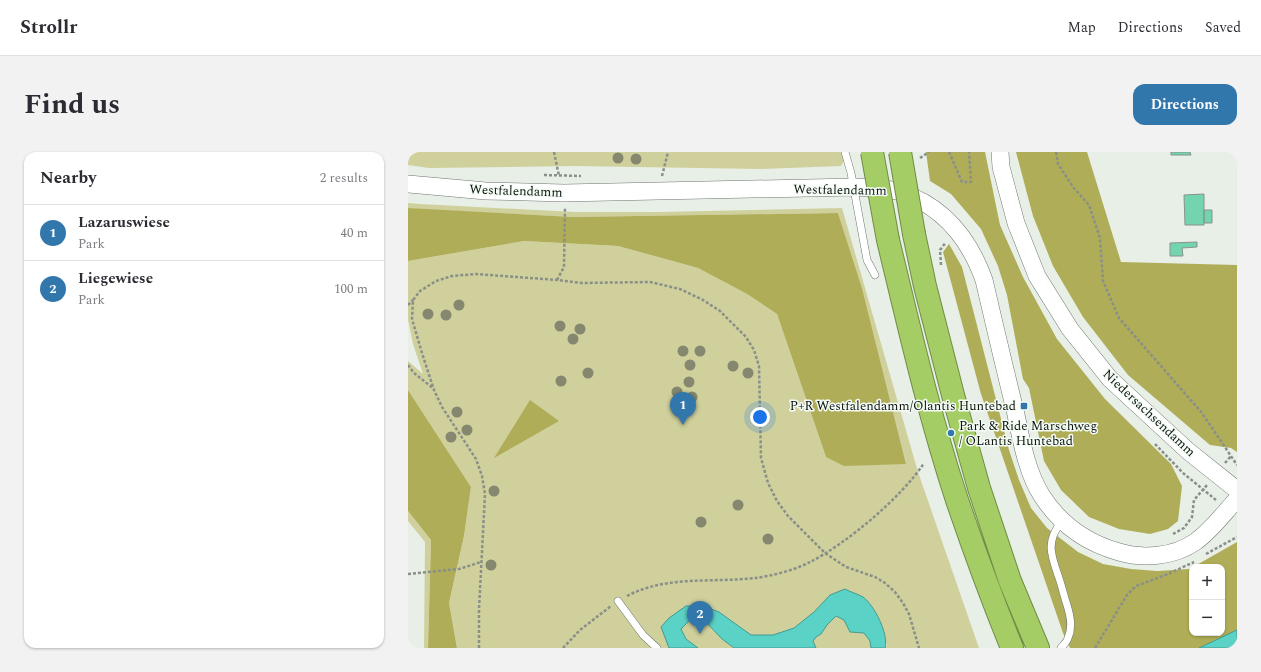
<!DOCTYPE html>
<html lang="en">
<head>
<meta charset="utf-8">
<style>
  :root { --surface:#fff; --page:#f2f2f3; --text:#2b2b33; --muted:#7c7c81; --line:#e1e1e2; --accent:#3277ac }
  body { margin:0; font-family:Spectral,serif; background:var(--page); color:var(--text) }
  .controls { position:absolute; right:12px; bottom:12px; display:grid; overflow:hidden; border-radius:8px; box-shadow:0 1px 3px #0004 }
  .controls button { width:36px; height:36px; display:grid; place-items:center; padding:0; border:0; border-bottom:1px solid var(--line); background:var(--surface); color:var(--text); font:20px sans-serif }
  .you { position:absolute; left:352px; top:265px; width:14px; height:14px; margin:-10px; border:3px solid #fff; border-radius:50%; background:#1a73e8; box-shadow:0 0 0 6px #1a73e833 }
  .badge { display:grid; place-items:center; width:26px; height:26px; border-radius:50%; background:var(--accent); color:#fff; font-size:13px; font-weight:700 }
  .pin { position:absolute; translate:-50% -33px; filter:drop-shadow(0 1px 2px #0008) }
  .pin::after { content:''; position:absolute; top:21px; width:14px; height:12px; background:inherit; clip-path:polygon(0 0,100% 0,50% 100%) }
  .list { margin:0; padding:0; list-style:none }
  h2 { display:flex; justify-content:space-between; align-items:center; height:52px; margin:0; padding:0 16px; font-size:17px }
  h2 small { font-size:13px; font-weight:400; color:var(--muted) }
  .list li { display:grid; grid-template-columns:26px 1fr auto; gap:12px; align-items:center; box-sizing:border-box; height:56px; padding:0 16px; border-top:1px solid var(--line) }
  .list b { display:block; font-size:15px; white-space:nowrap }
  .list p { margin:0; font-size:13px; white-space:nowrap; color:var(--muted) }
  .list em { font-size:13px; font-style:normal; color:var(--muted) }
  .map { position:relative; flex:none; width:829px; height:496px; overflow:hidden; border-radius:12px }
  header { display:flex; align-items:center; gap:24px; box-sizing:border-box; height:56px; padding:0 20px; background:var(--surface); border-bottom:1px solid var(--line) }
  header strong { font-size:19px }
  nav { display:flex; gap:22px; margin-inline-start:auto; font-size:14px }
  .intro { display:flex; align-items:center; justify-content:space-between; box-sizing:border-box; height:96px; padding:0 24px }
  h1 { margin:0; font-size:28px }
  .button { padding:10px 18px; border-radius:12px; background:var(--accent); color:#fff; font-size:14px; font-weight:700 }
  main { display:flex; gap:24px; padding:0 24px }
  aside { flex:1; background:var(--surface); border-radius:12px; box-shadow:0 1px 3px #0004 }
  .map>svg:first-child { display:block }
  .green { fill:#d0d09c }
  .forest { fill:#b0ad58 }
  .water { fill:#5bd2c6; stroke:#44988f }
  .building { fill:#73d5af; stroke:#88928d }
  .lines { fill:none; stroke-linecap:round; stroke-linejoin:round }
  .service-casing { stroke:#6f7670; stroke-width:8 }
  .tertiary-casing { stroke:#6f7670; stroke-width:18 }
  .motorway-casing { stroke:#708c47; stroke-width:24 }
  .path { stroke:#898f89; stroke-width:2.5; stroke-dasharray:3 2; stroke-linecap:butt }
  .service { stroke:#fff; stroke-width:7 }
  .tertiary { stroke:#fff; stroke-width:17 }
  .motorway { stroke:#a5cd65; stroke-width:22 }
  .motorway-bridge-casing { stroke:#708c47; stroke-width:24; stroke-linecap:butt }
  .motorway-bridge { stroke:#a5cd65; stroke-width:22 }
  .tree { fill:#85886f }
  .poi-dot { fill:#3277ac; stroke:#f4fdf5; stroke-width:1.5 }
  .labels { text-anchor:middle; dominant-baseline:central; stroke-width:3; stroke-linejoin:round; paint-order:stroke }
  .street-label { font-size:13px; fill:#0f120f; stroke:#f4fdf5 }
  .poi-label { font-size:13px; fill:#0f120f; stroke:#f4fdf5; text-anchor:end }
</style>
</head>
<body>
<header>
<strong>Strollr</strong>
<nav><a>Map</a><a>Directions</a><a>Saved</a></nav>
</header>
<div class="intro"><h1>Find us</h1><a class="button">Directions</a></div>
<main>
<aside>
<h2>Nearby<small>2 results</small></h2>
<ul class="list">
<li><span class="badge">1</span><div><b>Lazaruswiese</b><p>Park</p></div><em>40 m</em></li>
<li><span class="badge">2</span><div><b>Liegewiese</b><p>Park</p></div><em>100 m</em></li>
</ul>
</aside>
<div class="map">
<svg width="829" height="496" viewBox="0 0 829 496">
  <rect width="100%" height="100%" fill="#e7efe7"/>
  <path class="green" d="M0 0H440V2L433 14 353 17 166 14 21 16 0 13Z
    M0 51 12 52 167 60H251L434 56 510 320 571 496H477L479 492 422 443 406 460 386 476 365 483H343L311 460 295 454 253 475 261 496H49L41 451 56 384 63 335 0 238V209L15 222 5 192 0 168V109L116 89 210 94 290 116 339 142 369 162 418 305 498 312 454 136 430 61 165 65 10 57 0 56Z
    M0 359 23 388 20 496H16L17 390 0 369Z
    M428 464 436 468 442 480 456 481 462 489 463 496H408L405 489 408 485 413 482 419 473Z
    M282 468 297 469 314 487 326 496H290L278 487 273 477Z"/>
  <path class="forest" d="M518 0H577L592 73 615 125 649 187 697 247 763 312 774 334 770 369 760 377 742 382 711 377 681 365 653 338 636 309 621 236 615 227 599 143 590 114 573 77 543 42 522 29Z
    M608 0H679L713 110 829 113V300L823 296 802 293 720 223 675 165 645 114 625 64Z
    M0 56 165 65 430 61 454 136 498 312 436 314 418 305 369 162 339 142 290 116 210 94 116 89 0 109Z
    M541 92 554 115 601 298 611 328 623 356 639 376 670 400 695 412 723 417 749 419 781 417 784 416V481H814V415H785L829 390V478L791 496H662L655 481 573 242 535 100Z
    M0 238 63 335 56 384 41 451 49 496H20L23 388 0 359Z
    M122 248 151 269 86 306Z"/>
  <path class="water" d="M437 437C442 440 450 442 455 445 466 453 481 482 477 496H463L462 489 456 481 442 480 436 468 428 464 419 473 413 482 408 485 405 489 408 496H326L314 487 297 469 282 468 273 477 278 487 290 496H261L253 475 261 466 278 454H295L311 460 343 483H365L386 476 406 460 422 443Z
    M829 478V496H791Z"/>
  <path class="building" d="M763 0H782L783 3H763Z
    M796 42V73H777L776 43Z
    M796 58H804V71H796Z
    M789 90V95L774 96 775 104H762V91Z"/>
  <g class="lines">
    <g class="service-casing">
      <path id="service" d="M437 0 443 21 459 108 467 123
        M210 449 235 483 249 496
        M653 496C655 493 659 490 660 486 665 475 662 463 659 453 656 444 654 435 651 426 643 403 637 390 654 369"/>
    </g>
    <g class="tertiary-casing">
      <path id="tertiary" d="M592 0 593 15 608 71 629 124 662 177 702 227 780 299 829 338
        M0 32 78 39 156 41 446 35C461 36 477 35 492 40 535 54 561 86 576 128 586 171 596 214 607 258 613 286 618 319 634 344 652 372 679 391 711 400 734 407 766 405 787 390 803 379 816 361 829 347"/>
    </g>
    <g class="motorway-casing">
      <path id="motorway" d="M506 82 517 134 545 243 571 336 602 429 630 496
        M480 88C501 175 521 263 549 348 566 398 584 447 604 496"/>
    </g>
    <path class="path" d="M146 0 151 24
      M541 0 554 30H563L561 0
      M648 0 650 12 665 35 681 53 692 86 695 129 711 166 794 261 829 313
      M512 6 521 0
      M136 23 173 24
      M254 24 260 0
      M533 113 532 98 538 90
      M149 128 156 115 157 56
      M0 153 5 148
      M0 213 6 221 26 237
      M747 292 775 321 808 348
      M817 311 823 304
      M765 382 776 376 784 365 786 348 799 333
      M798 402 829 385
      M0 422 51 417 73 410
      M219 444C259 423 304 431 347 426 364 424 387 418 402 410 438 392 494 345 516 311
      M71 496V457L77 342 74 324 68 307 34 255 26 238 14 201 4 167 5 148 12 139 28 129 44 124 68 122 149 128 174 131 242 130 272 137 295 148 312 159 338 185 346 198 351 214 353 306 360 331 369 349 380 364 417 401 438 415 467 425 477 431 487 440 495 451 501 462 511 496
      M155 496 172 478 203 454
      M687 496 719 443 728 434 760 422 786 410"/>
    <use href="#service" class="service"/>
    <use href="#tertiary" class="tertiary"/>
    <use href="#motorway" class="motorway"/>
    <g class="motorway-bridge-casing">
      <path id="motorway-bridge" d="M464 0 480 88
        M492 0 506 82"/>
    </g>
    <use href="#motorway-bridge" class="motorway-bridge"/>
  </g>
  <g class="tree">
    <circle cx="210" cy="6" r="5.5"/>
    <circle cx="228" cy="7" r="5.5"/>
    <circle cx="51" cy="153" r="5.5"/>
    <circle cx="20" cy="162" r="5.5"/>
    <circle cx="38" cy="163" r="5.5"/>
    <circle cx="152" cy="174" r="5.5"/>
    <circle cx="172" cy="177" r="5.5"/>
    <circle cx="165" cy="187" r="5.5"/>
    <circle cx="275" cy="199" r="5.5"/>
    <circle cx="292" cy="199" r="5.5"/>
    <circle cx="282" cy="213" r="5.5"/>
    <circle cx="325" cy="214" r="5.5"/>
    <circle cx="180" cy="221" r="5.5"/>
    <circle cx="340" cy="221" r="5.5"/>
    <circle cx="153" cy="229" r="5.5"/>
    <circle cx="281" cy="230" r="5.5"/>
    <circle cx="269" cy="240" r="5.5"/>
    <circle cx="284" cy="245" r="5.5"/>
    <circle cx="49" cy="260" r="5.5"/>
    <circle cx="59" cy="278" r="5.5"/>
    <circle cx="43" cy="285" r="5.5"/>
    <circle cx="86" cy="339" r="5.5"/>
    <circle cx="330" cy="353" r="5.5"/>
    <circle cx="293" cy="370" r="5.5"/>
    <circle cx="360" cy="387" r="5.5"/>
    <circle cx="83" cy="413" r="5.5"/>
  </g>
  <g class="poi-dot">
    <rect x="612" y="250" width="8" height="8" rx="2"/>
    <circle cx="543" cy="281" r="4"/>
  </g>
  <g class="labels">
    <g class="street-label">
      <text transform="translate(432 38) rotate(1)">Westfalendamm</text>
      <text transform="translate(108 39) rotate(2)">Westfalendamm</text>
      <text transform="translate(741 261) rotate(43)">Niedersachsendamm</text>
    </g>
    <g class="poi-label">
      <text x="608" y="254">P+R Westfalendamm/Olantis Huntebad</text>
      <text x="551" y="274" text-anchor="start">Park &amp; Ride Marschweg<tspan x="551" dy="15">/ OLantis Huntebad</tspan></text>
    </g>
  </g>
</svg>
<div class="controls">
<button>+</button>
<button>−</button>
</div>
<div class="you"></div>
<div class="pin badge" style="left:275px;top:273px">1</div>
<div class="pin badge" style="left:292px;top:482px">2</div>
</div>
</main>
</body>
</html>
